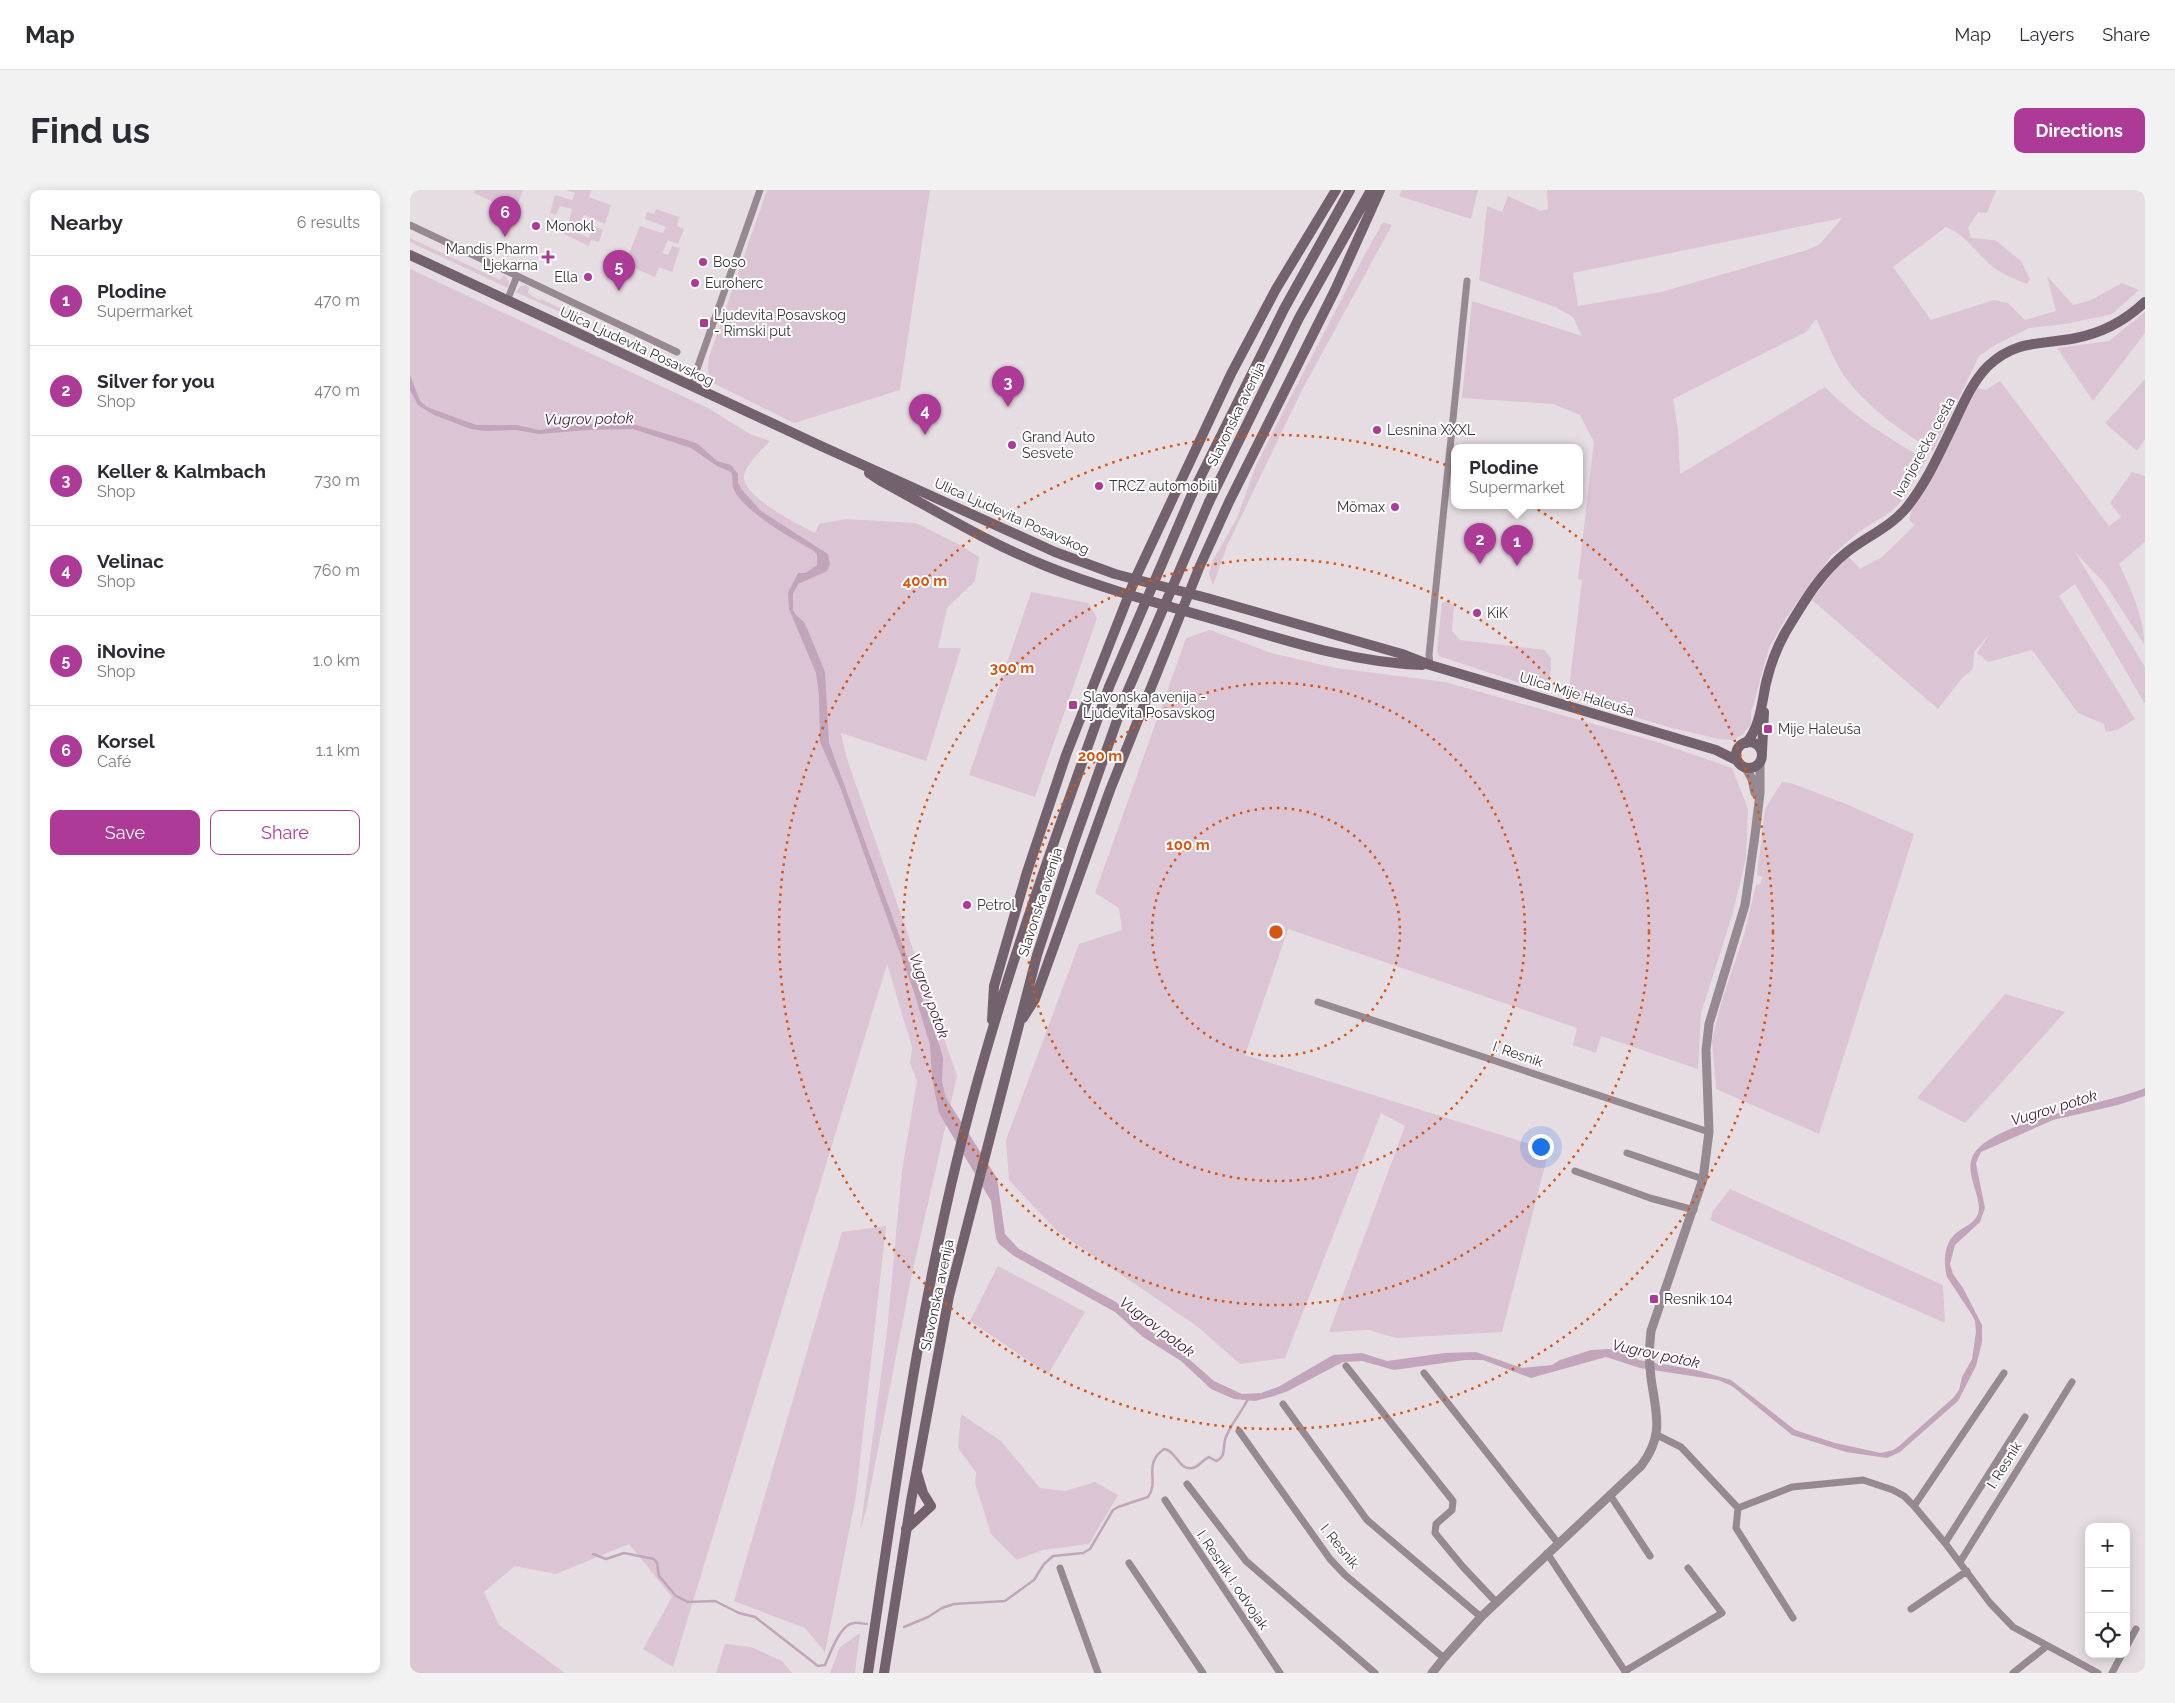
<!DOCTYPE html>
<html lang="en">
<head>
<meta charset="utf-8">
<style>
  :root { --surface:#fff; --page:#f2f2f3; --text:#2b2b33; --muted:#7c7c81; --line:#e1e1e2; --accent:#ac3a96 }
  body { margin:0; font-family:Raleway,sans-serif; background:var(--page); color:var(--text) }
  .controls { position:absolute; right:15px; bottom:15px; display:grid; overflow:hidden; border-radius:10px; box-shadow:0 2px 12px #0003 }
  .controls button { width:45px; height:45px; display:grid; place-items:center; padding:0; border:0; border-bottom:1px solid var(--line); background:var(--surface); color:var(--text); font:25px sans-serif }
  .you { position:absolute; left:1130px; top:956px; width:18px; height:18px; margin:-12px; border:4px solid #fff; border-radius:50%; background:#1a73e8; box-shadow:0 0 0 8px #1a73e833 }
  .badge { display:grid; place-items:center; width:32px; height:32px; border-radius:50%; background:var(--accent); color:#fff; font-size:16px; font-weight:700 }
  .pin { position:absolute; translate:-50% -41px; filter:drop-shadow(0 1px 2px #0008) }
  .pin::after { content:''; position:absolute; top:26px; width:18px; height:15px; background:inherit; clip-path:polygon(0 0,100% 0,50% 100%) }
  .popup { position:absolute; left:1041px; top:254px; width:132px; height:65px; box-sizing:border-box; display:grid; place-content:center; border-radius:10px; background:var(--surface); filter:drop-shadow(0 1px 4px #0005); font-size:16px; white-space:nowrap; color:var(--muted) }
  .popup b { font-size:19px; color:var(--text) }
  .popup::after { content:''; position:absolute; left:50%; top:100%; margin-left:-10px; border:10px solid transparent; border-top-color:var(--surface) }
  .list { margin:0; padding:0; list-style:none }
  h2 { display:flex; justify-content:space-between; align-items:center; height:65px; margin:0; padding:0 20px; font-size:21px }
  h2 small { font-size:16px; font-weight:400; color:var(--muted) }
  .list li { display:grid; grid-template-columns:32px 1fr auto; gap:15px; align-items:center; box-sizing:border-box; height:90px; padding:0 20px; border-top:1px solid var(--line) }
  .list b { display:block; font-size:19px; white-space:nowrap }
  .list p { margin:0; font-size:16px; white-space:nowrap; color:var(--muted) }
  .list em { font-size:16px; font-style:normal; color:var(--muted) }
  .actions { display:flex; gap:10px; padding:15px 20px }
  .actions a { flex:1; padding:11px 0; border:1px solid var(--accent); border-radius:10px; text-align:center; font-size:18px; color:var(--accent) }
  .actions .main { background:var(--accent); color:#fff }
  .icon { flex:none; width:28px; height:28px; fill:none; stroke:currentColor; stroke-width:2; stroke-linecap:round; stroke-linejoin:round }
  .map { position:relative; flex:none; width:1735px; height:1483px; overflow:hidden; border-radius:10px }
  header { display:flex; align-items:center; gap:30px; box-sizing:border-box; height:70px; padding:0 25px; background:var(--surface); border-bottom:1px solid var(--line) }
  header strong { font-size:24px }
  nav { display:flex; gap:28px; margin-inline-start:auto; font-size:18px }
  .intro { display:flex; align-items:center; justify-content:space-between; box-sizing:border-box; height:120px; padding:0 30px }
  h1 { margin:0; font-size:35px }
  .button { padding:12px 22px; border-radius:10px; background:var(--accent); color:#fff; font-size:18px; font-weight:700 }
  main { display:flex; gap:30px; padding:0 30px }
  aside { flex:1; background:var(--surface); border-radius:10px; box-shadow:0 2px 12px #0003 }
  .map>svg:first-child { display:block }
  .green { fill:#dbc4d4; fill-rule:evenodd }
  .water { fill:#c2a5ba }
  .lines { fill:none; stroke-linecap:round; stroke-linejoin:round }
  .stream { stroke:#c2a5ba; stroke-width:2.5 }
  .minor { stroke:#968992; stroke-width:7 }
  .tertiary { stroke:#968992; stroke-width:9 }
  .secondary { stroke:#73616d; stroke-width:10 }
  .secondary-bridge { stroke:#73616d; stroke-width:10 }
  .ring { fill:none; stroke:#d65510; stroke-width:2.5; stroke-dasharray:2.5 5 }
  .poi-dot { fill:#ac3a96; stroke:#fff; stroke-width:2 }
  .labels { text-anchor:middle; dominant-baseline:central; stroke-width:4; stroke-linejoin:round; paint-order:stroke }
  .poi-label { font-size:14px; fill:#383537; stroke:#fff; text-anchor:start }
  .street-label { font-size:14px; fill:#383537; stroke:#fff }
  .water-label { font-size:15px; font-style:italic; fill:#401a38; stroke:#fff }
  .centre { fill:#d65510; stroke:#fff; stroke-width:2.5 }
  .ring-label { font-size:15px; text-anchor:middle; font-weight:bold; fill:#d65510; stroke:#fff; stroke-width:4; stroke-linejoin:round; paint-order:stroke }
</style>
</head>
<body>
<header>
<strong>Map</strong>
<nav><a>Map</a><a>Layers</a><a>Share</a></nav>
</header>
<div class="intro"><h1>Find us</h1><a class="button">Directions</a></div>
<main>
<aside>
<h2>Nearby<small>6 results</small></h2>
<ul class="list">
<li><span class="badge">1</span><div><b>Plodine</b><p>Supermarket</p></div><em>470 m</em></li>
<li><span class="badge">2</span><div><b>Silver for you</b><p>Shop</p></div><em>470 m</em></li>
<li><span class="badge">3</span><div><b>Keller &amp; Kalmbach</b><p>Shop</p></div><em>730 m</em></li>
<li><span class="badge">4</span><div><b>Velinac</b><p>Shop</p></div><em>760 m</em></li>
<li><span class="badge">5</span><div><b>iNovine</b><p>Shop</p></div><em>1.0 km</em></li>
<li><span class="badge">6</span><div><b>Korsel</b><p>Café</p></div><em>1.1 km</em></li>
</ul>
<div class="actions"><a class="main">Save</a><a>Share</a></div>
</aside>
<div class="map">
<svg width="1735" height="1483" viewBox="0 0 1735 1483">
  <rect width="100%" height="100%" fill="#e6dde3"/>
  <path class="green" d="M65 0H113L105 22 64 3Z
    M156 0H181L179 7 201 15 195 34 174 25 166 42 179 48 184 36 193 40 189 52 181 50 179 56 135 35 139 27 158 36 162 19 150 16 146 25 140 23 145 5 162 10 165 3Z
    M357 0H520L490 200 384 233 305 194C296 186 298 178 299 167Z
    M992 0H1068L1061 29 989 6Z
    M1137 0H1586L1577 23 1568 22 1558 38 1561 48 1585 50 1611 71 1620 89 1617 94C1605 89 1593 85 1583 77 1567 64 1555 44 1536 37L1483 77 1521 130 1584 110 1598 113 1615 130 1646 121 1637 86 1663 115 1681 110 1712 93 1729 100 1702 124 1656 134 1619 138 1585 155 1569 166 1523 261C1490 240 1459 219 1435 187 1423 170 1416 148 1406 129L1396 142 1263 209 1268 239 1270 284 1415 197C1445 228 1479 248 1516 270L1494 308 1482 321 1450 341 1421 366 1376 428 1359 458 1341 523V534L1333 544 1323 550 1309 549 1262 538 1158 507 1172 390 1168 389 1184 252 1170 225 1143 214 1052 208 1062 111 1172 146 1163 127 1145 117 1069 90 1077 16 1092 22 1098 6 1131 21 1138 19ZM1432 28 1410 54 1397 60 1251 102 1168 116 1163 83Z
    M246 19 269 27 267 36 274 39 268 54 258 50 252 63 258 65 262 56 270 58 262 82 249 77 245 87 215 74 230 36 253 43 256 37 235 29 237 22 244 24Z
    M973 32 982 35 891 202 817 356 803 395 799 384 802 372 827 328 845 278 876 216 956 62Z
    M0 48 90 90 94 85 99 91 98 98 0 52Z
    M0 79 298 218 340 244 360 251C352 260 337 273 334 285 330 306 390 335 405 343L409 334 436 329 506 333 550 355 569 367 565 391 537 418 528 458H551L516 571 431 543 436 566 547 886 501 1088 457 1316 450 1342 477 1141 492 981 507 891 500 873 502 857 477 774 263 1477 233 1459 262 1407 219 1354 146 1384 105 1376 74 1402 89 1435 155 1483H0Z
    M116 95 119 98 118 103 130 111 131 109 168 127 172 122 170 131 106 102 111 96Z
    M1735 122V143L1683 211 1647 158 1699 151Z
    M1735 189V249L1727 261 1695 233Z
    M1590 191 1699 336 1711 327 1700 313 1722 282 1735 286V352L1709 374C1720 396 1735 430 1734 454L1695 394 1665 362 1735 477V514L1665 394 1649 406 1725 529 1707 540 1696 542 1694 534 1668 523 1622 460 1578 472 1567 463 1580 443 1564 462 1563 479 1552 488 1528 519 1402 410 1425 379 1439 367 1450 379 1472 367 1505 335 1499 330 1502 318 1568 198 1576 200Z
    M621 402 678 413 687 428 625 607 559 585Z
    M1037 411 1044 416 1042 441 1050 450 1135 460 1141 469C1141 480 1142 493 1131 500L1029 466 1027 461 1032 413Z
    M800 440 861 463 926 478 1035 492 1247 552 1322 578 1338 619 1336 668 1322 726 1291 823 1288 879 1191 846 1186 863 1163 855 1167 838 878 739 835 865 1139 960 1092 1142 986 1148 959 1140 919 1142 995 936 971 923 875 1168 830 1174 788 1137 647 1041 599 990 596 950 669 754 712 740 709 718 685 703 776 448Z
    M1372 592 1381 593 1436 614 1504 644 1409 944 1306 899 1302 850 1312 810 1334 745 1346 695 1350 694 1353 687 1347 685 1355 619Z
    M1595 804 1655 822 1555 933 1507 908Z
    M1320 999 1533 1095 1535 1133 1300 1030 1303 1021Z
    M476 1036 446 1306 415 1462 395 1438 324 1411 432 1042Z
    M588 1076 675 1122 638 1184 560 1131Z
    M551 1224 591 1251 630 1298 655 1301 685 1292 708 1305 679 1354 633 1360 607 1370 581 1344 565 1293 566 1282 548 1258Z
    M450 1443 445 1483H420L430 1457Z
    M315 1454 341 1457 372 1471 382 1483H306Z"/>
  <path class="water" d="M0 185 10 211 17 217 66 235H107L129 240 170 234H223L277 250 288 254 307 271 321 275 328 284V293L332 300 351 321 418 364 420 374 417 381 388 394 383 404V420L386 425 394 432 399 443 415 482 419 553 530 857 533 868 532 892 536 908 587 988 595 1044 609 1059 706 1112 734 1137 765 1157 804 1191 832 1204 851 1203 868 1197 923 1165 952 1163 977 1171 1035 1163 1066 1162 1112 1178 1142 1175 1150 1170 1181 1160 1199 1159 1213 1162 1229 1170 1286 1180 1321 1190 1385 1240 1425 1253 1471 1263 1483 1260 1489 1256 1543 1208 1549 1200 1552 1187 1562 1169 1566 1142 1565 1131 1562 1125 1537 1087C1533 1073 1534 1054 1545 1044 1553 1037 1564 1034 1568 1024 1573 1009 1555 985 1562 968 1575 932 1698 914 1735 898V906L1708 915 1643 930 1571 962 1566 973 1567 979 1575 1018 1570 1032 1545 1055 1540 1074 1543 1084 1553 1098 1572 1135V1152L1566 1176 1548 1211 1490 1262 1477 1268 1436 1262 1382 1245 1322 1196 1308 1190 1230 1178 1196 1167 1121 1188 1073 1170H1055L984 1180 952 1171 933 1172 878 1201 864 1206 845 1211 824 1209 801 1199 771 1171 733 1147 705 1122 604 1066 589 1054 586 1048 581 1011 529 923 522 888 520 855 504 802 430 597 410 552 409 506 406 483 379 419 378 403 388 383H395L407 375V365L404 361C382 349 335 322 324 300 321 294 324 288 321 282L307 276 281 258 223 239 178 240 129 244 105 240 76 241 61 239 24 225 8 215 0 200Z"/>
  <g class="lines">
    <path class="stream" d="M183 1364 196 1369 214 1363 244 1369 247 1373 249 1386 266 1406 278 1412 305 1411 329 1423 345 1427 408 1476 415 1475C420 1464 430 1434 444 1433 448 1432 453 1434 457 1434
      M494 1437 518 1427 532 1418 544 1414 595 1411 624 1390 634 1374 643 1366 673 1363 680 1359 703 1320 708 1317 738 1307C750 1290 732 1275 754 1259 766 1260 769 1281 782 1278 789 1277 792 1270 799 1267L806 1271C817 1267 812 1256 816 1247 821 1234 831 1223 838 1209"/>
    <path class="minor" d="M0 35 267 162
      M97 111 107 86
      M281 196 350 0
      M1020 475 1019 465 1057 91
      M908 812 1299 942
      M1217 963 1293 989
      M1165 981 1240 1008 1284 1020
      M936 1176 1043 1311 1042 1320 1026 1334 1025 1343 1053 1377 1086 1412
      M1014 1183 1148 1353
      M873 1214 957 1330 1071 1427
      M829 1241 920 1369 935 1385 1034 1468
      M1247 1245 1271 1257 1328 1318 1326 1338 1383 1428
      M777 1294 836 1371 965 1483
      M1200 1305 1240 1366
      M755 1310 870 1483
      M1504 1316 1594 1183
      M1328 1318 1382 1297 1453 1290 1483 1300 1494 1306 1504 1316 1535 1353 1580 1413 1603 1437 1688 1483
      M1535 1353 1615 1227
      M1137 1363 1216 1483
      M1550 1372 1662 1192
      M719 1373 793 1483
      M650 1378 688 1483
      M1501 1419 1557 1381
      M1716 1457 1726 1439
      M1215 1481 1312 1423 1278 1378
      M1603 1483 1637 1456
      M1702 1483 1712 1464"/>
    <path class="tertiary" d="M1336 578 1342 589 1345 603
      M1022 1483 1034 1468 1071 1427 1231 1276C1255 1244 1246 1224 1241 1188 1239 1172 1239 1157 1241 1141L1293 989 1299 942 1296 860 1299 834 1335 715 1345 645 1350 603V573"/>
    <path class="secondary" d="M0 65 411 256 645 362 705 384 797 408 992 464 1020 475 1306 560 1328 571
      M459 283 471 291C525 320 578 353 636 376 698 401 763 417 827 436 887 454 949 473 1012 475
      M782 304 874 119 940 0
      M799 312 889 128 961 0
      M1326 565a13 13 0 1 1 26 0a13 13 0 1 1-26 0Z
      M1336 553C1350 538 1352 512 1356 493 1360 476 1366 459 1375 443 1392 415 1410 383 1437 362 1456 347 1482 336 1497 317 1517 292 1531 260 1545 231 1554 212 1563 191 1578 176 1606 149 1632 155 1666 148 1692 143 1716 130 1735 112
      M1352 562 1354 522
      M613 828 625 809 700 600 789 378 819 312 925 100 970 0
      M582 830 584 796 617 682 656 565 725 389 821 184 866 99 926 0
      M496 1339 521 1316 513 1303 507 1283
      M458 1483C486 1293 511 1101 561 915 599 773 650 635 699 497
      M474 1483 501 1311 539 1106 627 765 663 655 716 505"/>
    <path class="secondary-bridge" d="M699 497 782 304
      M716 505 799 312"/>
  </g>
  <g class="ring">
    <circle cx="866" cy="742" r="124"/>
    <circle cx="866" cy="742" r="249"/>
    <circle cx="866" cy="742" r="373"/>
    <circle cx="866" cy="742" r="497"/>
  </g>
  <g class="poi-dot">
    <circle cx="126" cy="36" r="5"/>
    <path d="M135.5 59.5h5v5h5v5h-5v5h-5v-5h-5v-5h5z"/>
    <circle cx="293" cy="72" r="5"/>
    <circle cx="178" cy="87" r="5"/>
    <circle cx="285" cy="93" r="5"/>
    <rect x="289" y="128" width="10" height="10" rx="2.5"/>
    <circle cx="967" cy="240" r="5"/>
    <circle cx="602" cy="255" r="5"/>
    <circle cx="689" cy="296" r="5"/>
    <circle cx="985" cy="317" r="5"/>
    <circle cx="1067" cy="423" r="5"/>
    <rect x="658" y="510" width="10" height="10" rx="2.5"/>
    <rect x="1353" y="534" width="10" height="10" rx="2.5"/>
    <circle cx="557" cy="715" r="5"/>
    <rect x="1239" y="1104" width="10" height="10" rx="2.5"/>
  </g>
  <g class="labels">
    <g class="poi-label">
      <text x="136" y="36">Monokl</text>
      <text x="128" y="59" text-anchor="end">Mandis Pharm<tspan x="128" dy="16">Ljekarna</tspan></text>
      <text x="303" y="72">Boso</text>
      <text x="168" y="87" text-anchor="end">Ella</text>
      <text x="295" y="93">Euroherc</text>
      <text x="304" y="125">Ljudevita Posavskog<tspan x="304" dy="16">- Rimski put</tspan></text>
      <text x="977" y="240">Lesnina XXXL</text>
      <text x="612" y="247">Grand Auto<tspan x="612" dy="16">Sesvete</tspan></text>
      <text x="699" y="296">TRCZ automobili</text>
      <text x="975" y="317" text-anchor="end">Mömax</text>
      <text x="1077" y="423">KiK</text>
      <text x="673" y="507">Slavonska avenija -<tspan x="673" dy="16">Ljudevita Posavskog</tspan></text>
      <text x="1368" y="539">Mije Haleuša</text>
      <text x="567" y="715">Petrol</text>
      <text x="1254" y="1109">Resnik 104</text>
    </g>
    <g class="street-label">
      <text transform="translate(227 156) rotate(25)">Ulica Ljudevita Posavskog</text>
      <text transform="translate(826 224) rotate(-64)">Slavonska avenija</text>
      <text transform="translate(1514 257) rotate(-61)">Ivanjorečka cesta</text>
      <text transform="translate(602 326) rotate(24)">Ulica Ljudevita Posavskog</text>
      <text transform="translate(1167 504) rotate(17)">Ulica Mije Haleuša</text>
      <text transform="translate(630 712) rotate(-72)">Slavonska avenija</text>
      <text transform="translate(1108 864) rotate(19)">I. Resnik</text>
      <text transform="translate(527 1105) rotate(-78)">Slavonska avenija</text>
      <text transform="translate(1594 1275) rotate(-58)">I. Resnik</text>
      <text transform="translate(930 1356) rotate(51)">I. Resnik</text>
      <text transform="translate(823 1390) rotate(56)">I. Resnik I. odvojak</text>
    </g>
    <g class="water-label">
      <text transform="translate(179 229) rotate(-1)">Vugrov potok</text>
      <text transform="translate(519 806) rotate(70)">Vugrov potok</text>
      <text transform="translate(1644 918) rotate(-17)">Vugrov potok</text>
      <text transform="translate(747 1137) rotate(37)">Vugrov potok</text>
      <text transform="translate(1246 1164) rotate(12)">Vugrov potok</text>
    </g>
  </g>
  <circle cx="866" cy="742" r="8" class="centre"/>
  <g class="ring-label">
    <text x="515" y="396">400 m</text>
    <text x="602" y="483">300 m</text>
    <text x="690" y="571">200 m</text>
    <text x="778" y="660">100 m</text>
  </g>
</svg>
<div class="controls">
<button>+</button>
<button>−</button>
<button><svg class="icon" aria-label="locate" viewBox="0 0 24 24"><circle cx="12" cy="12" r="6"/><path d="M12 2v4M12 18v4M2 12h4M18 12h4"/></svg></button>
</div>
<div class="you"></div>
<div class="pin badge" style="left:1107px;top:376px">1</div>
<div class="popup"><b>Plodine</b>Supermarket</div>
<div class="pin badge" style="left:1070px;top:374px">2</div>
<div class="pin badge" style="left:598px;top:217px">3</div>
<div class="pin badge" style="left:515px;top:245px">4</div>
<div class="pin badge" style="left:209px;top:101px">5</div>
<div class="pin badge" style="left:95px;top:47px">6</div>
</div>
</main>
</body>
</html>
